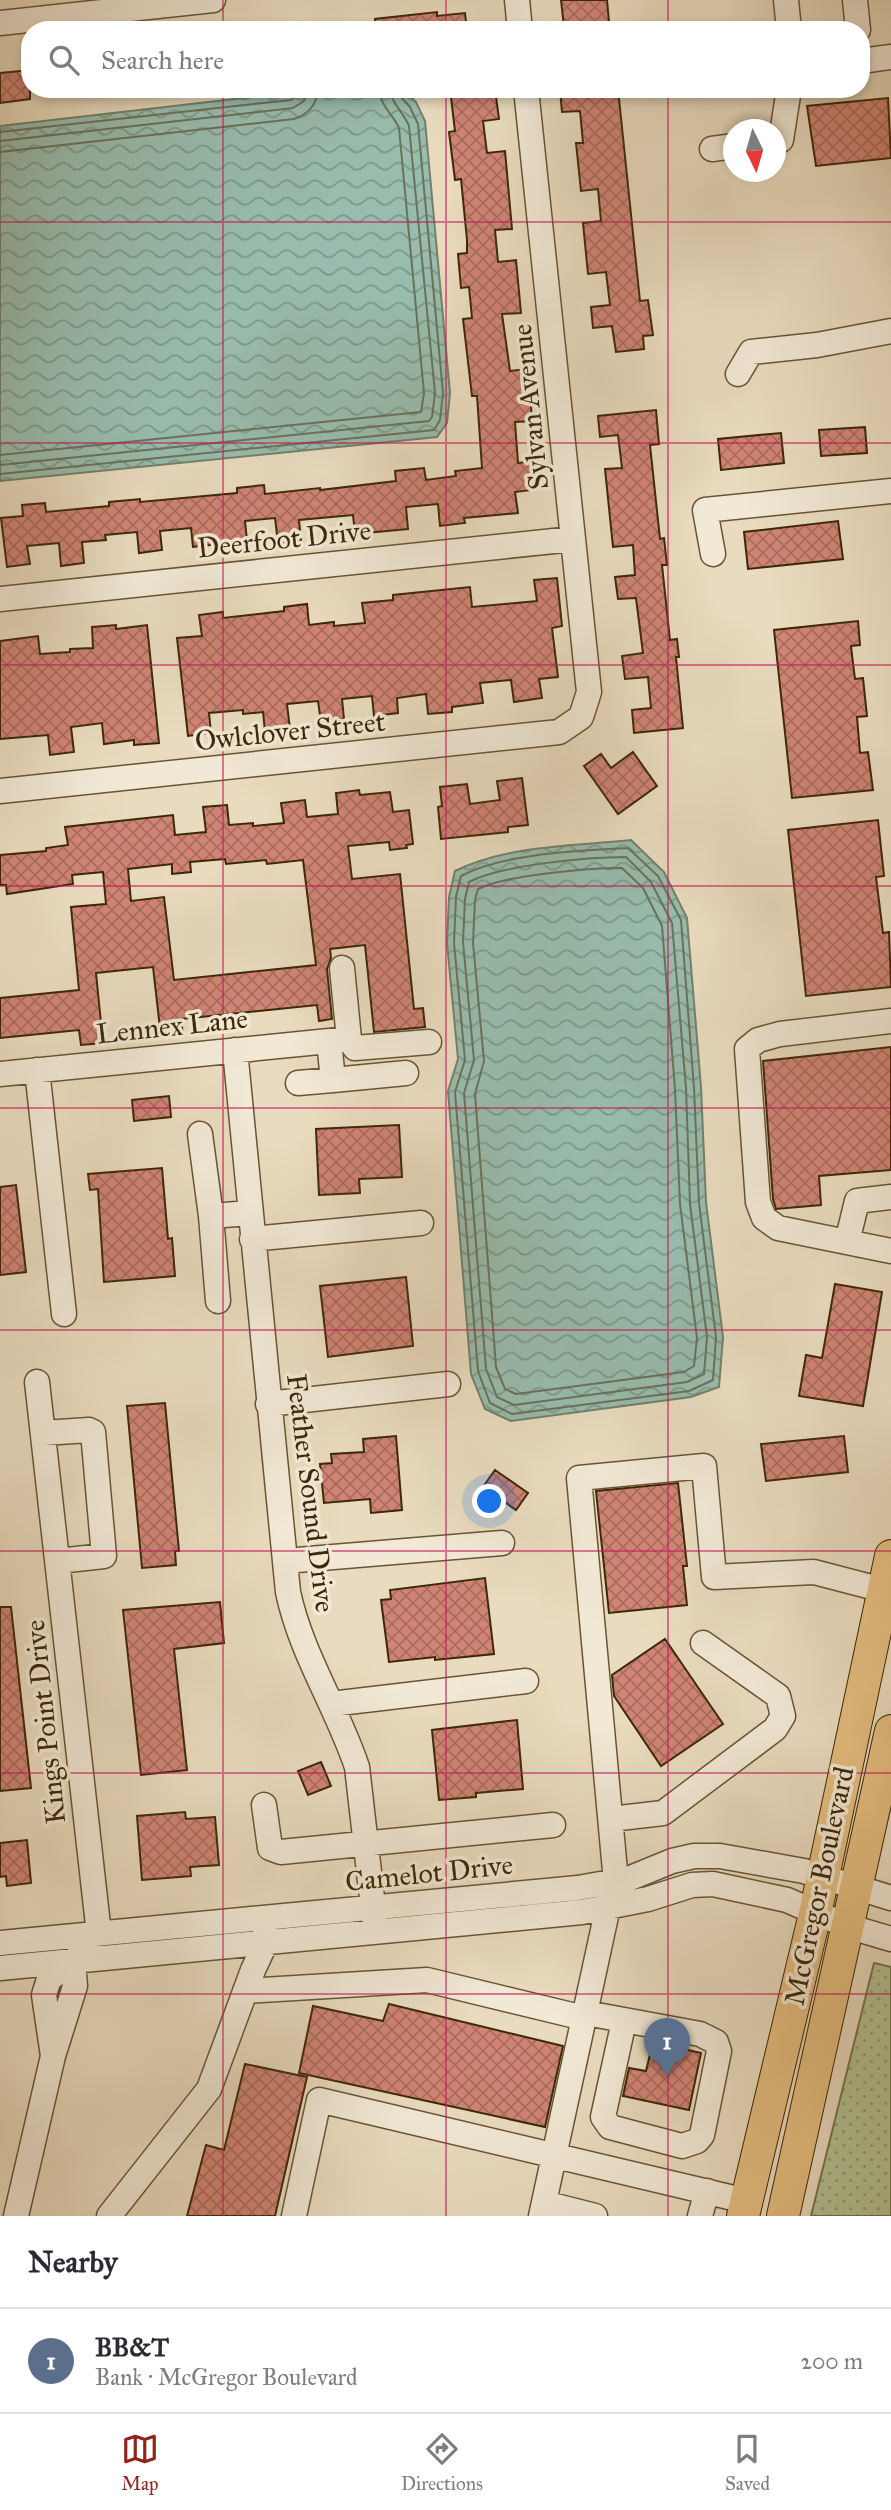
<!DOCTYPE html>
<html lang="en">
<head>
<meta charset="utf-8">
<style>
  :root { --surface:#fff; --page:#f7f7f7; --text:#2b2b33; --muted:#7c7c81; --line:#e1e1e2; --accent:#8f2418 }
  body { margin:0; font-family:"IM FELL Great Primer",serif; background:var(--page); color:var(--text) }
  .compass { position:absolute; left:723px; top:119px; width:63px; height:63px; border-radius:50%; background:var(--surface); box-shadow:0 4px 10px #0003; rotate:175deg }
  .you { position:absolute; left:490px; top:1502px; width:24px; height:24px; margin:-18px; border:5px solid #fff; border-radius:50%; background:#1a73e8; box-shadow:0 0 0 10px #1a73e833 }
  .badge { display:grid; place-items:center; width:46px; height:46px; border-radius:50%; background:var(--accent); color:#fff; font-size:23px; font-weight:700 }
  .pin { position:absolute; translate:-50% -58px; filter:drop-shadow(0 2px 4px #0008) }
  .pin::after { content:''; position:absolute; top:37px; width:24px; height:21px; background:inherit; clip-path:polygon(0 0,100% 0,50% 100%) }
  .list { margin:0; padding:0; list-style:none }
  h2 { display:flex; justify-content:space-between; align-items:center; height:91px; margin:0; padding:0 28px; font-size:30px }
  h2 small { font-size:23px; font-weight:400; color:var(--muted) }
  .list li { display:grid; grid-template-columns:46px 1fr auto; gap:21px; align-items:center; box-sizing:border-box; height:105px; padding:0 28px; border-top:2px solid var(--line) }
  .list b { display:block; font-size:26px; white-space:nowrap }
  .list p { margin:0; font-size:23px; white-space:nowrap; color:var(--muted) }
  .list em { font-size:23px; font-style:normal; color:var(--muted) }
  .icon { flex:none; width:38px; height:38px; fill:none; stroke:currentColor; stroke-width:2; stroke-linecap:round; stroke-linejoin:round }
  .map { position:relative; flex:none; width:891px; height:2216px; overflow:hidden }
  .search { position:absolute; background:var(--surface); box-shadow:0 4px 10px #0003; left:21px; right:21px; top:21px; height:77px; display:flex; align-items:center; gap:18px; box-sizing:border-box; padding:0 24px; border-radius:28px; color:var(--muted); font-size:26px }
  .sheet { height:196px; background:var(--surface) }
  nav { display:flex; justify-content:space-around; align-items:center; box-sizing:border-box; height:98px; border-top:2px solid var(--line); background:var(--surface); font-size:19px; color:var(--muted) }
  nav a { display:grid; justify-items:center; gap:4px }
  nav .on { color:var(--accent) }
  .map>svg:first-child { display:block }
  .green { fill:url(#green-dots); stroke:#78744d; stroke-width:2 }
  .water { fill:url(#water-waves); stroke:#74816a; stroke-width:2 }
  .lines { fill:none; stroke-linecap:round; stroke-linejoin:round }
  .shore { stroke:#6a725a; stroke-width:2 }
  .building { fill:url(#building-cross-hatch); stroke:#3d2806; stroke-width:2; fill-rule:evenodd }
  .minor-casing { stroke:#685534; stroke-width:27 }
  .major-casing { stroke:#3d2806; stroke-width:34 }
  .minor { stroke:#f1e8d5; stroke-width:24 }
  .major { stroke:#e4be80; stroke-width:32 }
  .grid { fill:none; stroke:#c2185b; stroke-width:2; stroke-opacity:0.55 }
  .labels { text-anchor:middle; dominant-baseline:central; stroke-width:7; stroke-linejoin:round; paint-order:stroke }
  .street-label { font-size:28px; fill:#3d2806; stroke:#f1e8d5 }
</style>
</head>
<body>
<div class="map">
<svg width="891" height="2216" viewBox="0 0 891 2216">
  <defs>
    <pattern id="green-dots" width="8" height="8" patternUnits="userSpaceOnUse" patternTransform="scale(1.75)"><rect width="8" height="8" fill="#b4c194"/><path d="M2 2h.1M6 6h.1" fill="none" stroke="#949d77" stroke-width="1.8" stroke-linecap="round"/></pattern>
    <pattern id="water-waves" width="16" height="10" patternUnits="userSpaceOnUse" patternTransform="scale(1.75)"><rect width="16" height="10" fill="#98bcad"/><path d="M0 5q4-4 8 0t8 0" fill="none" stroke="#7d998b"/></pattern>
    <pattern id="building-cross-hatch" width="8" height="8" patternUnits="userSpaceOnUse" patternTransform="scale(1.75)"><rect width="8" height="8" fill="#d08475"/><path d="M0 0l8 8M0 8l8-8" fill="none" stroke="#aa6c5e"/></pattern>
  </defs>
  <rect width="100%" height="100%" fill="#e9dbbf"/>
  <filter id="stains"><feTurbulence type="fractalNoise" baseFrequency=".00286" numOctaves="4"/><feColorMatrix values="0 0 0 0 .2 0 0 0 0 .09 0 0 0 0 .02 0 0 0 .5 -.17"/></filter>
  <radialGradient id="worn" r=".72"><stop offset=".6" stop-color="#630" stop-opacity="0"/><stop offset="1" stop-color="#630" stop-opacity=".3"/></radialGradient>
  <path class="green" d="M874 1963 891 1967V2216H811Z"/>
  <path class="water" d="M320 89H403L416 102 425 121 450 393 447 423 437 437 0 481V126Z
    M631 840 664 872 687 918 701 1087 706 1202 723 1337 719 1387 691 1397 511 1421 485 1409 471 1374 448 1091 458 1059 447 943 449 897 455 871C509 845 572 846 631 840Z"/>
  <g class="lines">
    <path class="shore" d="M0 132 291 100 297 96 298 89
      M0 141 293 108 304 101 307 89
      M0 152 294 119C309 114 317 105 318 89
      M0 455 421 412 424 393 399 128C393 114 380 106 379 89
      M0 465 429 421 432 417 435 393 409 126C404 113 391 103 390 89
      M0 474 434 430 440 420 443 393 418 124 410 107 400 96 398 89
      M628 848 658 876 681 920 694 1088 699 1203 716 1337 713 1380 689 1391 512 1414 490 1403 478 1371 455 1092 465 1060 454 943 456 897 461 876C504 853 579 851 628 848Z
      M626 857 651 882 672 923 686 1088 690 1204 707 1337 704 1374 687 1382 514 1405 497 1397 486 1369 464 1093 474 1060 463 942 465 899 469 882C501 865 588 857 626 857Z
      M622 868 643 888 662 926 675 1089 680 1204 697 1338 694 1366 684 1372 516 1394 505 1389 496 1367 475 1094 484 1061 473 943 475 900 478 889C505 875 590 868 622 868Z"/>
  </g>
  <path class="building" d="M561 0H607L609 22 564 27Z
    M437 12V16L465 13 467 30H376L375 19Z
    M30 70V99L0 103V73Z
    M450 89H495L499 119 483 121 487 153 505 151 512 229 495 230 498 262 516 260 521 313 502 314 510 371 527 369 531 406 532 421 515 422 518 463 536 461 539 489 515 492 518 513 464 518 465 523 440 526 438 504 406 507 408 529 355 534 353 515 299 520 301 541 278 543 275 518 245 521 247 541 193 547 191 528 160 531 162 550 139 553 137 532 105 535 106 540 82 542 84 563 61 566 59 543 27 546 30 564 7 567 1 518 23 516 22 505 45 503 46 512 109 506V502L140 499V502L237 493V488L264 485 265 494 320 488V490L396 481 395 471 424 468 426 480 456 476 455 471 482 468 477 396H472L463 319 472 318 469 287 461 288 458 254 467 253V240L461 179 455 180 449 132 455 131Z
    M618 89 640 301 648 300 653 335 643 336 644 349 616 352 612 326 593 328 591 307 610 305 606 272 588 274 583 223 601 221 598 189 581 191 576 143H583L580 111 562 112 560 90Z
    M888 98 891 158 816 166 807 106Z
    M656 410 659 444 650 445 660 539 664 538 667 565H662L670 640 677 639 679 657H676L683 728 634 733 632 710 651 708 648 677 625 679 622 656 643 653 636 598 618 599 615 577 635 575 633 545 613 547 605 469 622 468 618 435 600 437 598 416Z
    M865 427 867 453 821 456 819 430Z
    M781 433 784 463 721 470 718 439Z
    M838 521 843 559 748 569 744 532Z
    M557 578 562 626 552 628 558 677 539 679 542 698 514 702 511 680 480 683 483 703 452 707V712L428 714 426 694 397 698 398 713 374 716 372 696 342 699 344 719 321 722 318 701 287 704 290 729 265 731 263 712 243 714V710L209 713 211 733 188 736 177 638 202 636 199 615 223 612V618L284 611V607L307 604 309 625 334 622V626L365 623 362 603 393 600V595L470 587 472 607 537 601 534 580Z
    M858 621 860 645 851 646 853 663 855 679 863 678 867 716 857 717 860 753 868 752 873 790 792 798 774 630Z
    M116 625V629L147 625 159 743 134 745V740L104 744 102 723 71 727 74 752 50 755 48 735 0 739V641L38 636 40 654 70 652V649L93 648 92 627Z
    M633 752 657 786 618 814 584 766 601 754 611 768Z
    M522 778 528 825 508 827V832L441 839 438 807 442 806 440 787 467 784 470 804 500 800 497 781Z
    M359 790 360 795 390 792 393 812 409 810 413 844 406 845 407 848 390 850 389 842 348 846 352 879 400 874 414 1009 423 1008 425 1027 374 1032 365 945 330 949 331 958 327 969 332 1019 319 1021 317 1005 181 1019 183 1035 161 1037 153 967 96 973 103 1043 81 1045 79 1030 0 1038V998L79 990 71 907 106 904 103 872 72 875 73 884 7 894 6 885H0V855L46 851V848L68 845 65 827 173 815 175 835 206 832 203 807 227 805 229 825 253 823V826L284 823 281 803 305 800 307 817 338 814 336 793ZM225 859 226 864 266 860 267 864 303 860 316 965 174 980 164 897 131 901 128 869 172 864V874L191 872 190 862Z
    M878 820 884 876 876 877 883 933 889 932 891 987 806 996 788 830Z
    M891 1047V1170L819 1176 821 1205 776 1209 773 1199 763 1061Z
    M169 1096 171 1117 134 1121 132 1100Z
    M399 1125 402 1177 359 1179 360 1193 319 1195 316 1129Z
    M162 1168 168 1239 172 1238 175 1276 104 1282 98 1189 90 1190 88 1174Z
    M16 1185 26 1272 0 1275V1187Z
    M406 1277 413 1346 328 1357 320 1286Z
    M835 1284 882 1292 863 1406 799 1396 806 1355 822 1358Z
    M165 1403 179 1551H175L176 1565 142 1568 127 1406Z
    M396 1436 402 1510 371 1513 370 1499 324 1503 320 1464 332 1463 331 1454 364 1452 363 1439Z
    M844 1436 848 1472 766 1481 761 1444Z
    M495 1470 528 1493 516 1510 483 1487Z
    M678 1483 687 1566H683L687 1605 609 1613 596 1491Z
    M485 1578 494 1654 435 1660V1657L389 1662 381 1600 391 1599 390 1590Z
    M220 1602 224 1643 174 1649 187 1770 141 1775 123 1610Z
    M0 1607H11L31 1788 0 1791Z
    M665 1639 723 1724 661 1766 614 1696 612 1675Z
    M517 1720 523 1789 476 1793V1797L439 1800 432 1730Z
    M321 1762 331 1786 308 1795 298 1771Z
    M185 1812 186 1819 215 1817 219 1865 190 1867 191 1876 142 1880 137 1816Z
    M27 1840 31 1883 7 1886 6 1876 0 1877V1843Z
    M389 2004 563 2046 545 2127 299 2073 313 2006 383 2021Z
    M653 2042 701 2053 689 2110 623 2096 629 2068 646 2071Z
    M245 2064 307 2077 275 2216H187L206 2145 224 2150Z"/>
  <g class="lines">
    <g class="minor-casing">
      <path id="minor" d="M517 0 520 30
        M786 0 789 30
        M855 0 858 30
        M0 23 213 0
        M861 61 891 57
        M776 141 781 140 789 89
        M712 149 734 146
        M738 374 751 352 817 345 891 331
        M713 554 705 510 891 491
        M0 599 573 539
        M0 791 559 732 581 717 589 692 526 89
        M342 968 349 1039 355 1048 429 1042
        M891 1021 780 1034 758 1040 747 1049 758 1202 764 1218 778 1228 891 1251
        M329 1041 333 1080 406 1073
        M235 1050 288 1592C301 1654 337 1707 357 1767L375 1924
        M37 1070 64 1314
        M0 1074 349 1039
        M298 1083 333 1080
        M200 1134 211 1216
        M252 1239 421 1223
        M847 1242 857 1201 891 1197
        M218 1301 211 1216 250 1213
        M37 1382 99 1934 73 1962 49 1979 44 1995 53 2056
        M268 1404 448 1384
        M43 1433 89 1430 93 1432 104 1556 58 1561
        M285 1561 502 1543
        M331 1704 526 1681
        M264 1805 270 1848 281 1852 553 1825
        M611 1819 663 1813 775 1729 783 1716 778 1696 703 1643
        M0 1943 578 1888 628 1879 672 1861 694 1856H720L804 1871 891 1898
        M0 1968 582 1912 648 1899 692 1885 713 1884 787 1900 847 1926 891 1939
        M245 1991 427 1980 584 2018
        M586 2013 700 2034 716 2042 719 2051 702 2135 697 2141 682 2146 610 2127 603 2117 624 2021
        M544 2203 595 2216
        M16 2216 53 2056 75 1986 73 1962
        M109 2216 209 2089 253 1970 266 1942 265 1930
        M294 2216 319 2100 746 2201
        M541 2216 608 1907 616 1882 579 1478 704 1466 714 1577 814 1572 883 1590
        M700 2216 707 2191"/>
    </g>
    <g class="major-casing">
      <path id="major" d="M743 2216 815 1914 891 1556
        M783 2216 891 1731"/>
    </g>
    <use href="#minor" class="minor"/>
    <use href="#major" class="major"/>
  </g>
  <path class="grid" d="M223 0V30M446 0V30M668 0V30M223 89V2216M446 89V2216M668 89V2216M0 222H891M0 443H891M0 665H891M0 886H891M0 1108H891M0 1330H891M0 1551H891M0 1773H891M0 1994H891"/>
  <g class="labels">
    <g class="street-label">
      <text transform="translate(530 407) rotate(-96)">Sylvan Avenue</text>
      <text transform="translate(284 539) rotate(-6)">Deerfoot Drive</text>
      <text transform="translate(290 731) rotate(-6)">Owlclover Street</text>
      <text transform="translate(172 1026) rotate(-6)">Lennex Lane</text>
      <text transform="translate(311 1493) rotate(83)">Feather Sound Drive</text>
      <text transform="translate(45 1722) rotate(-96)">Kings Point Drive</text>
      <text transform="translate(429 1873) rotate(-6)">Camelot Drive</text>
      <text transform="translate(819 1886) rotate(-78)">McGregor Boulevard</text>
    </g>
  </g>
  <rect width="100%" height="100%" filter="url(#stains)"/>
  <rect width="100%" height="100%" fill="url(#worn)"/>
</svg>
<svg class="compass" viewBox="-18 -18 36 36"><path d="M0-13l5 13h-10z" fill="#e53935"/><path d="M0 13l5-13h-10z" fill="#7c7c81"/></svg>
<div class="you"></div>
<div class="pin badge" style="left:667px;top:2076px;background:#5c6f8a">1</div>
<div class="search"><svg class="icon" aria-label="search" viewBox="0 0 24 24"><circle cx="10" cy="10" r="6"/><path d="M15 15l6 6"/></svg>Search here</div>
</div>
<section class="sheet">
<h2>Nearby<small></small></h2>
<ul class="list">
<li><span class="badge" style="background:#5c6f8a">1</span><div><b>BB&amp;T</b><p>Bank · McGregor Boulevard</p></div><em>200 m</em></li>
</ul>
</section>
<nav>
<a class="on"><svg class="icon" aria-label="map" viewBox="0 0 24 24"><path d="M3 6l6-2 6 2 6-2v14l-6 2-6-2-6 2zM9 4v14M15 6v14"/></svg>Map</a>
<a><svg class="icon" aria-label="directions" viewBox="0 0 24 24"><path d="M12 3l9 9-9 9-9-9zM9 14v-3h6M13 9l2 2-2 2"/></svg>Directions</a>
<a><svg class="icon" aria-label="saved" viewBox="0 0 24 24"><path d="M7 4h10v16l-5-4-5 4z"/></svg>Saved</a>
</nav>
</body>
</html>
